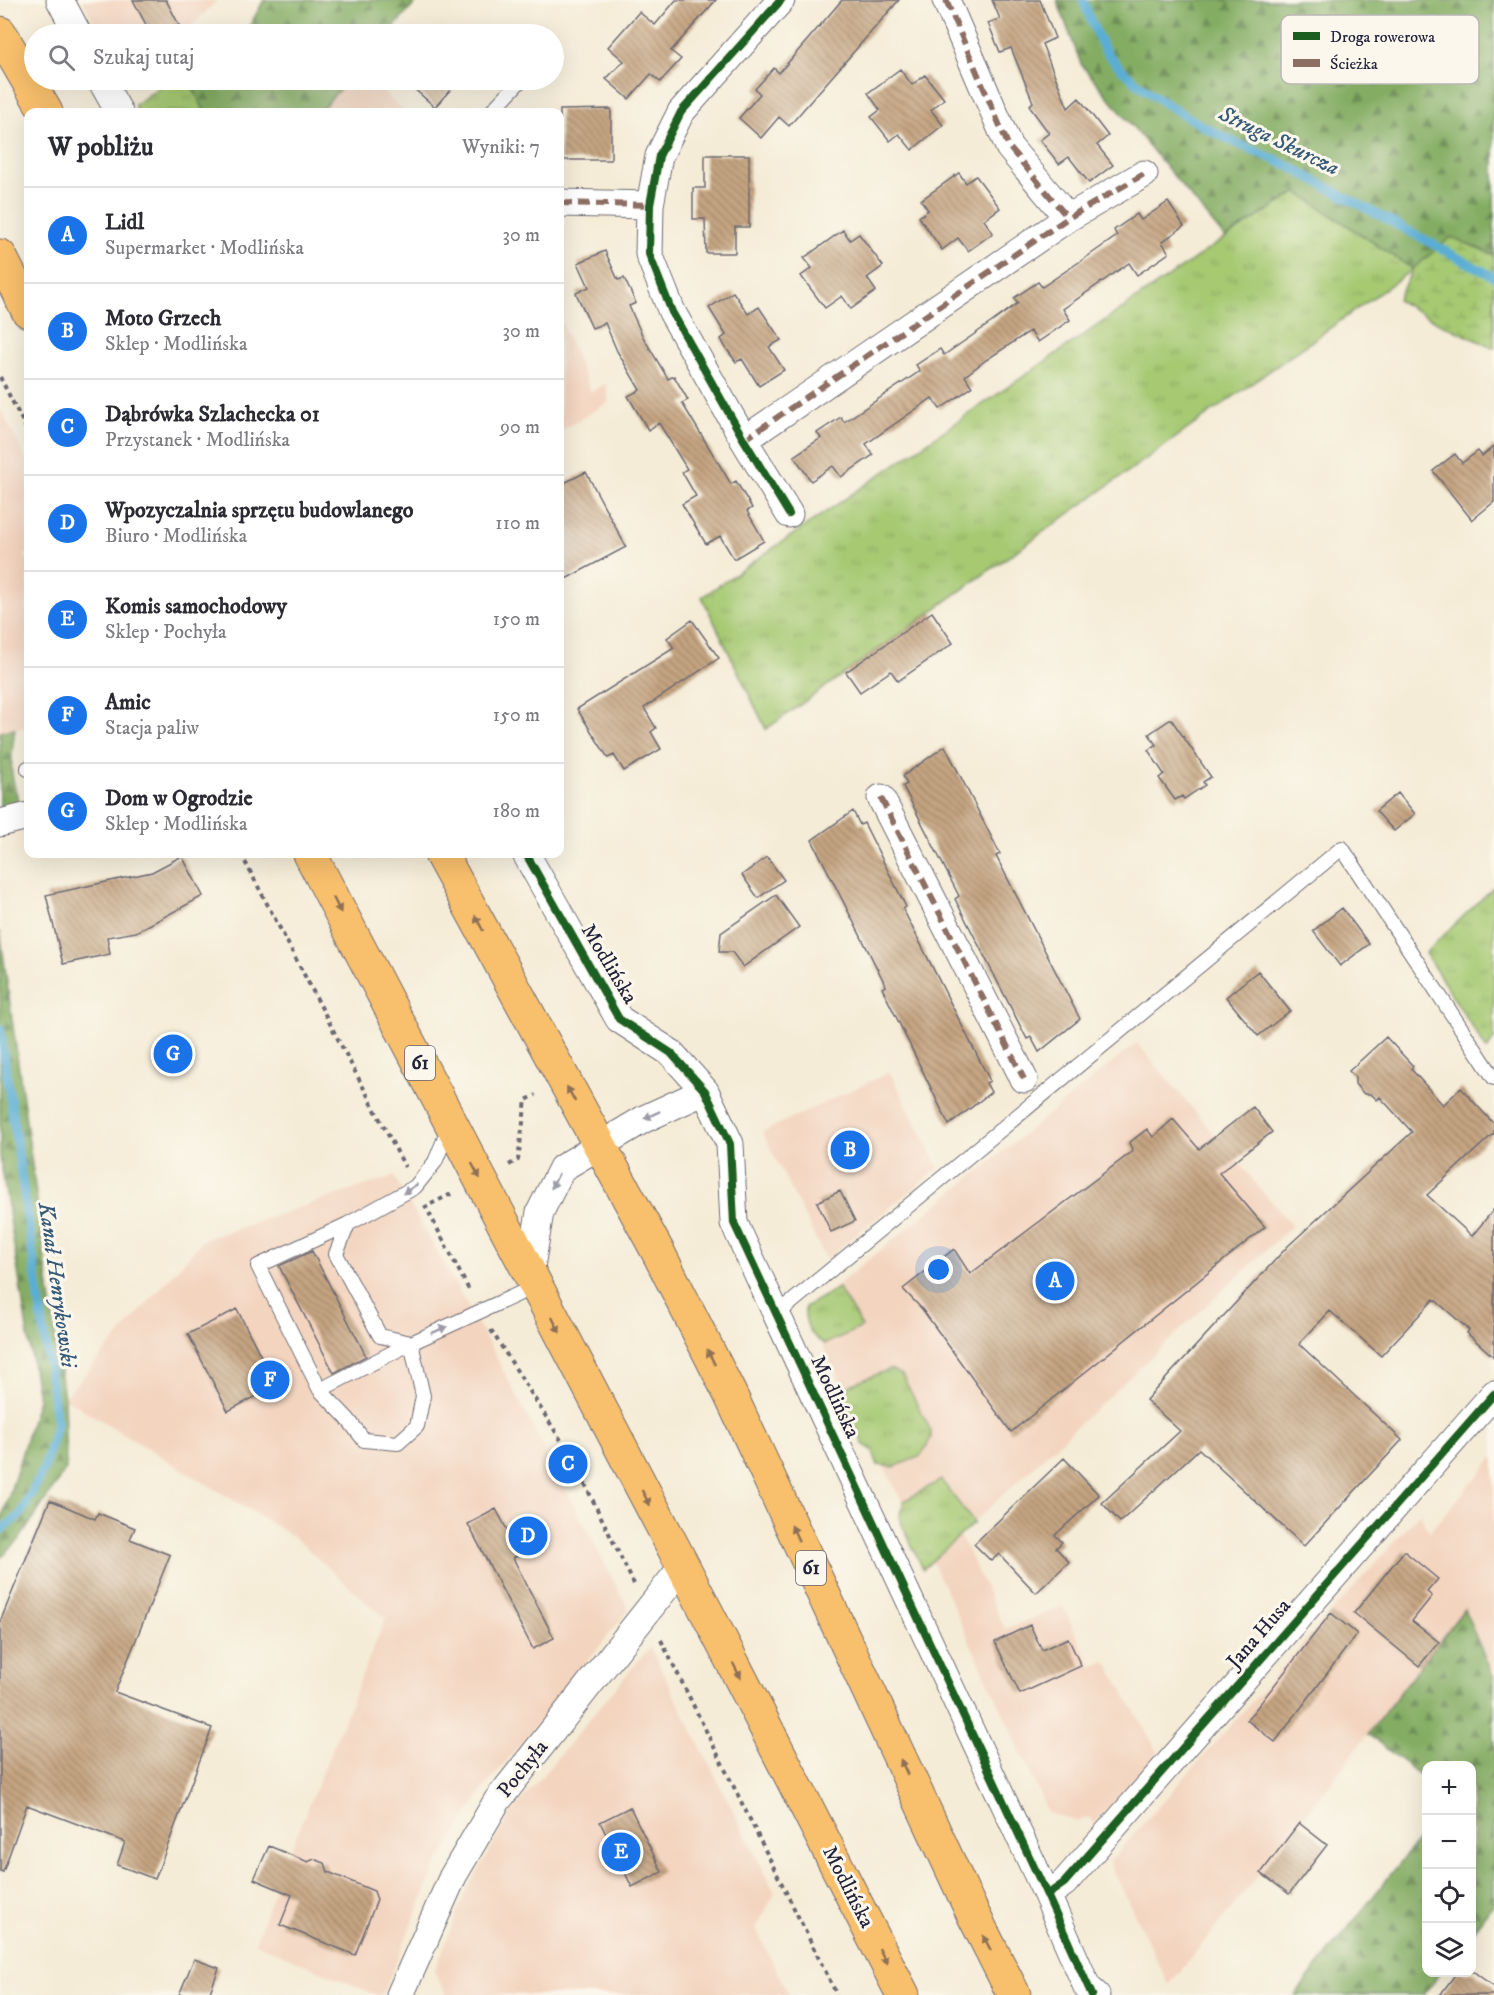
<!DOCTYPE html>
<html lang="pl">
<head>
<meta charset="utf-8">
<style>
  :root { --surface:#fff; --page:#f2f2f3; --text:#2b2b33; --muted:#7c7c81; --line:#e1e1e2; --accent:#1a73e8 }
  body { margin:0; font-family:"IM FELL DW Pica",serif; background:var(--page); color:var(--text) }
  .controls { position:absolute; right:18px; bottom:18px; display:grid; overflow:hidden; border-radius:12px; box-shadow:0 6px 24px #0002 }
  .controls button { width:54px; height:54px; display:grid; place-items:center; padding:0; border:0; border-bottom:2px solid var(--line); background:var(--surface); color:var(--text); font:30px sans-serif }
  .you { position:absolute; left:939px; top:1270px; width:21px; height:21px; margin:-15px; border:4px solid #fff; border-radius:50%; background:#1a73e8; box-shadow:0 0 0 9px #1a73e833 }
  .badge { display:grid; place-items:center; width:39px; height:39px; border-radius:50%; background:var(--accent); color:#fff; font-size:20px; font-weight:700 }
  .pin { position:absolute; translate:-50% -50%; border:3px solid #fff; box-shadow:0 2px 6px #0006 }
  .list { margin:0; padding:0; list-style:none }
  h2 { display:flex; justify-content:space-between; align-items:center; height:78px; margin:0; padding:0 24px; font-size:26px }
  h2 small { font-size:20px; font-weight:400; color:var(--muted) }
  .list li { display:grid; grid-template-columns:39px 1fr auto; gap:18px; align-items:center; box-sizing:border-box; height:96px; padding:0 24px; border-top:2px solid var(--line) }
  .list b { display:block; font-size:22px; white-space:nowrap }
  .list p { margin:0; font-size:20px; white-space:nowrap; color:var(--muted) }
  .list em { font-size:20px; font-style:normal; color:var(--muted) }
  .icon { flex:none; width:33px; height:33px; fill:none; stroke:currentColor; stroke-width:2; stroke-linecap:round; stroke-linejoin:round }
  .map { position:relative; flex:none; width:1494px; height:1995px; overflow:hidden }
  .search { position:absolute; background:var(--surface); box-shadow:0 6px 24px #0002; left:24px; top:24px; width:540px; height:66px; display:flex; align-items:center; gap:15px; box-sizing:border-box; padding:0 21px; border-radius:33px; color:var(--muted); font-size:22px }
  .panel { position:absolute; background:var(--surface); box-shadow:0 6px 24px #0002; left:24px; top:108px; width:540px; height:750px; border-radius:12px }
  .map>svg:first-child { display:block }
  .built { fill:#f3d4bf }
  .grass { fill:url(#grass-tufts); stroke:#647656; stroke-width:1.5 }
  .forest { fill:url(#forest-firs); stroke:#536850; stroke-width:1.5 }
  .wetland { fill:url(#wetland-marsh); stroke:#647656; stroke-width:1.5 }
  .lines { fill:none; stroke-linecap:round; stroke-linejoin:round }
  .stream { stroke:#5aaed5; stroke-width:9 }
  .building { fill:url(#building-back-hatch) }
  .lane-casing { stroke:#6c6972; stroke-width:16 }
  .street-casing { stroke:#6c6972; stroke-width:29 }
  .primary-casing { stroke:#6c6972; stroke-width:35 }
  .path { stroke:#6c6972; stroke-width:4; stroke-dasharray:4.5 4.5; stroke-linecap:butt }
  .lane { stroke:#fff; stroke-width:14 }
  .street { stroke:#fff; stroke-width:27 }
  .primary { stroke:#f8bf6c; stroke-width:33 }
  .quiet { stroke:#8d6e63; stroke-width:6; stroke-dasharray:12 6; stroke-linecap:butt }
  .cycleway-casing { stroke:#fbf7ec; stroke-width:11 }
  .cycleway { stroke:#1b5e20; stroke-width:8 }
  .oneway { fill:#8d7054 }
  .oneway2 { fill:#9c9ca7 }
  .labels { text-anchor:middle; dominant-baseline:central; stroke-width:6; stroke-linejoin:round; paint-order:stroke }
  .shield { fill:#fbf7ec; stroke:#636270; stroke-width:1.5 }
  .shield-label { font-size:20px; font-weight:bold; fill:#22223b }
  .street-label { font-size:21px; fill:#22223b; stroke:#fbf7ec }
  .water-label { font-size:22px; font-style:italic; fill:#385a79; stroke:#fbf7ec }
  .key { fill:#fbf7ec; stroke:#bab7b7; stroke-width:1.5 }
  .key-label { font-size:16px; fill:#22223b }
</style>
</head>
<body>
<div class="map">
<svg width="1494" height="1995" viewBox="0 0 1494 1995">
  <defs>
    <pattern id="grass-tufts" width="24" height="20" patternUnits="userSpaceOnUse" patternTransform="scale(1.5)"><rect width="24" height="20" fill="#a6c972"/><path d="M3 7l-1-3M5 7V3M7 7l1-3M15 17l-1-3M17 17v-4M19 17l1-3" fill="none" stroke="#8fac64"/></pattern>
    <pattern id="forest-firs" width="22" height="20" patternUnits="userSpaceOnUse" patternTransform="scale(1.5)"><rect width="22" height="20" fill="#84ad64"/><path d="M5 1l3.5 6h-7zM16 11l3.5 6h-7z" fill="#6c8c54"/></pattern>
    <pattern id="wetland-marsh" width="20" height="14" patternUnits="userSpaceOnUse" patternTransform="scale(1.5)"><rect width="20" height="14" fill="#a6c972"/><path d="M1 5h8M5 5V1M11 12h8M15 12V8" fill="none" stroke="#8fac64"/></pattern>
    <pattern id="building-back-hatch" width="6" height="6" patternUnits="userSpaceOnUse" patternTransform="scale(1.5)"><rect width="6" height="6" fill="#c5a481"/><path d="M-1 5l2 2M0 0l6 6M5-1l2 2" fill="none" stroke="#a0856b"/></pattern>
  </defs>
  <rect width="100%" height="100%" fill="#fbf7ec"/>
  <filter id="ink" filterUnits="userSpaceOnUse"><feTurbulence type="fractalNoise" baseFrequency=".0167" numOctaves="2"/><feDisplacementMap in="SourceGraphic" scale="12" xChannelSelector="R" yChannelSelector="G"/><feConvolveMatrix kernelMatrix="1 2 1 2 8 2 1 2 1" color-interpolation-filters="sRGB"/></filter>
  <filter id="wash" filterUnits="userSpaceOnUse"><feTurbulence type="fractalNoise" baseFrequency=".008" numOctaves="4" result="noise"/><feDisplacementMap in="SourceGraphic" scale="24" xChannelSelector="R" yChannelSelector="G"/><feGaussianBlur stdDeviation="1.35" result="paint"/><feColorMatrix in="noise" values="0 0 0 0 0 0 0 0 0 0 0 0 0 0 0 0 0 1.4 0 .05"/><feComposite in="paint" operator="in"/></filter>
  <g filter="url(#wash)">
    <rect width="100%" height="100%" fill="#f5ecd7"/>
    <path class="built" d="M82 0H218L183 34H101Z
      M348 80H370L405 112H319Z
      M560 319 591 392 606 384 609 402 560 431Z
      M0 408 28 463V553L24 556 28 559V727L0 732Z
      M1137 1043 1292 1226 960 1535 1005 1629 1063 1606 1091 1667 1106 1661 1158 1752 1095 1824 1090 1817 1077 1821 1048 1813 1002 1710 932 1561 805 1311Z
      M890 1072 939 1168 826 1259 762 1132Z
      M394 1176 493 1351 629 1610 483 1790 438 1862 382 1995H376L255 1943 275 1888 386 1617 374 1609 294 1537 64 1398 203 1240Z
      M1494 1457V1679L1463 1610 1282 1846 1169 1985 1109 1862 1420 1513 1429 1532Z
      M650 1647 775 1893 756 1929 789 1995H447L434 1972 466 1891 511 1813Z"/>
    <path class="grass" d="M169 80H189L205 112H136L135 105Z
      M1297 192 1413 269 766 729 702 597 1225 238Z
      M1494 887V1039L1487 1050 1425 953Z
      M838 1288 862 1327 825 1344C810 1337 804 1323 805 1307Z
      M890 1369 902 1375 931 1431V1438L921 1456 894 1467 878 1465 872 1450 863 1444 846 1404 844 1395 850 1385Z
      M941 1480 974 1523 923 1569 899 1518 904 1501Z"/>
    <path class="forest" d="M264 0H418L388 34H245Z
      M1057 0H1494V255L1451 237 1413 269 1297 192 1225 238 1081 64Z
      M189 80H348L319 112H205Z
      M15 729C10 765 9 776 22 810L0 816V732Z
      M0 931 64 1398 66 1469 19 1540 0 1558V1525L38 1400 0 1156Z
      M1464 1609 1494 1679V1903L1472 1932V1766H1426V1780L1368 1734Z
      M1426 1830V1972L1440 1973 1423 1995H1295Z"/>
    <path class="wetland" d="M1451 237 1494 255V348L1439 323 1397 300 1413 269Z"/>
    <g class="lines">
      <path class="stream" d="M1083 0C1089 16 1098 41 1108 54 1135 89 1196 124 1236 143 1261 154 1287 163 1310 178L1494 277
        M0 1028 57 1423 44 1468 21 1514 0 1531"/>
    </g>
    <g id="blocks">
      <path class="building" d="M133 0H166L179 25 161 34H151Z
        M676 0H716L671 51 681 59 660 82 651 74 629 99 606 79 624 61 608 47 639 12 655 25Z
        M842 0H899L789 126 779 117 761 138 739 118 760 94 755 89 774 68 779 73Z
        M992 0H1040L1055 38 1042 44 1068 108 1079 98 1108 136 1097 145 1113 165 1089 183 1069 157 1059 164 1040 140 1049 133 1029 106 1033 102 1011 48 1000 52 988 23 1000 19Z
        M900 69 912 85 925 75 944 99 931 110 943 125 912 150 899 134 890 141 871 117 880 110 868 93Z
        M404 80H459L435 107Z
        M611 109V160H560V110Z
        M705 155H749V227H735V253H706L705 219H693V188H705Z
        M959 173 966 183 976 176 1000 208 984 220 993 233 968 251 958 238 942 250 919 217 928 210 921 200Z
        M1168 202 1184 226 1162 242 1169 253 1137 275 1129 263 1063 309 1070 320 1038 342 1030 331 986 360 965 376 972 387 940 409 932 398 866 444 873 455 841 477 833 466 811 481 794 456 821 438 817 433 841 417 844 422 920 371 916 365 940 349 944 355 992 322 1018 303 1014 298 1038 282 1042 287 1091 254 1117 236 1114 230 1137 214 1141 220Z
        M843 230 850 240 859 234 883 266 867 278 876 291 851 309 842 296 825 308 801 276 812 268 804 258Z
        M605 251 618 280 624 278 636 303 629 306 643 337 668 379 674 376 688 400 682 403 731 484 736 481 752 508 747 511 764 541 734 559 720 536 706 544 682 504 696 496 682 472 687 469 659 423 648 430 628 396 640 390 617 351 605 323 592 328 576 293 589 287 578 263Z
        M733 292 748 314 759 307 781 340 769 347 784 370 759 386 742 359 736 362 726 348 721 339 726 335 709 308Z
        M1494 446V502L1472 520 1433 471 1455 454 1462 463 1478 451 1482 456Z
        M586 472 626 547 560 582V485Z
        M932 612 953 643 898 681 891 671 860 692 846 672Z
        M692 620 719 658 644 708 656 728 651 732 661 749 624 771 614 755 608 758 577 709 674 648 667 638Z
        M1171 719 1211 777 1203 782 1205 785 1184 799 1182 796 1175 800 1159 778 1164 774 1148 750 1156 745 1149 734Z
        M945 746 1000 854 996 856 1080 1019 1039 1052 1031 1037 1027 1039 955 899 959 896 903 786 907 784 903 776Z
        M1398 793 1415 814 1394 831 1376 811Z
        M853 811 860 825 864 823 906 907 903 909 990 1081 986 1083 991 1092 949 1125 882 988 886 986 812 840Z
        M182 856 203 896 136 932 107 937 110 954 63 964 46 895 152 872Z
        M767 857 784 880 758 898 742 875Z
        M776 895 799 927 743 967 732 952H719L721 933Z
        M1342 908 1369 944 1340 966 1313 931Z
        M1258 971 1290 1011 1258 1036 1226 997Z
        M1386 1037 1413 1066 1411 1069 1443 1105 1461 1088 1494 1124V1133L1427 1195 1472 1236 1494 1209V1357L1467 1333 1469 1330 1434 1299 1381 1356 1330 1311 1299 1344 1402 1440 1304 1546 1199 1449 1120 1522 1102 1503 1180 1431 1146 1400 1288 1246 1412 1132 1380 1097 1377 1100 1371 1094H1364L1355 1084V1077L1349 1071Z
        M1253 1107 1272 1132 1219 1173 1265 1227 1011 1432 922 1309 903 1289 954 1249 970 1274 1133 1151 1129 1143 1147 1129 1153 1137 1173 1119 1199 1149Z
        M840 1191 855 1221 831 1232 817 1202Z
        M312 1251 366 1356 334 1373 279 1266Z
        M237 1309 276 1386 228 1411 188 1334Z
        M1064 1458 1099 1495 1055 1535 1062 1542 1056 1548 1069 1562 1036 1593 999 1554 991 1561 974 1544Z
        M50 1500 95 1519 98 1513 135 1528 130 1539 170 1555 115 1692 212 1728 155 1879 117 1865 125 1842 27 1805 3 1872 0 1871V1622Z
        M496 1509 520 1554 513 1558 554 1638 533 1649 468 1524Z
        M1404 1551 1438 1579 1427 1592 1432 1596 1412 1621 1439 1642 1419 1666 1354 1613Z
        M1331 1613 1357 1634 1275 1742 1247 1720Z
        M1030 1625 1042 1650 1068 1638 1081 1666 1020 1694 995 1642Z
        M630 1807 662 1872 632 1887 600 1822Z
        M1299 1823 1327 1845 1289 1894 1261 1873Z
        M269 1846 308 1862 314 1859 325 1863 328 1872 374 1891 377 1900 355 1955 280 1925 292 1895 254 1879Z
        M194 1959 219 1968 209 1995H179Z
        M1457 1972H1474L1494 1987V1995H1440Z"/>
    </g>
  </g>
  <g filter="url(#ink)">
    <use href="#blocks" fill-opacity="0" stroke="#6c6972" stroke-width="1.5"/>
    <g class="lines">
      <g class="lane-casing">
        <path id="lane" d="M491 112 521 80
          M28 768V769
          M449 1128 435 1162 415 1187 348 1224 336 1254 380 1336 411 1343 536 1286
          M776 1315 1342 848 1494 1078
          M320 1390 347 1418 364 1440 398 1443 417 1426 423 1396 411 1343 320 1390 258 1266 348 1224"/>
      </g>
      <g class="street-casing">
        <path id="street" d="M60 0 78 34
          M781 0 681 112 659 156 650 205 649 254 672 312 744 440 789 514
          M946 0 1009 147 1068 218
          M101 80 119 112
          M560 203 650 205
          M744 440 1068 218 1144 174
          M881 798 1024 1079
          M0 823 28 816
          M526 854 619 1019 671 1053 705 1091 730 1144 734 1223 1047 1895 1087 1987 1096 1995
          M530 1273 540 1212 562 1168 644 1119 705 1091
          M1047 1895 1064 1883 1494 1394
          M400 1995 453 1876 497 1801 683 1566"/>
      </g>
      <g class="primary-casing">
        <path id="primary" d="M0 33 46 112
          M0 256 28 311
          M310 854 683 1566 903 1995
          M441 854 658 1252 730 1394 972 1912 1014 1995"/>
      </g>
      <path class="path" d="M0 377 28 432
        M241 854 405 1167
        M509 1165 518 1160 526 1100 536 1095
        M431 1204 453 1193
        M425 1205 470 1292
        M491 1330 571 1456 634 1584
        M661 1640 837 1995"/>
      <use href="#lane" class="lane"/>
      <use href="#street" class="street"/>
      <use href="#primary" class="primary"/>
      <path class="quiet" d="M946 0 1009 147 1068 218
        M560 203 650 205
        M744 440 1068 218 1144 174
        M881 798 1024 1079"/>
      <g class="cycleway-casing">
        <path id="cycleway" d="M781 0 681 112 659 156 650 205 649 254 672 312 744 440 789 514
          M526 854 619 1019 671 1053 705 1091 730 1144 734 1223 1047 1895 1092 1995
          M1047 1895 1064 1883 1494 1394"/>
      </g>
      <use href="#cycleway" class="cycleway"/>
    </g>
    <defs><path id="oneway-solid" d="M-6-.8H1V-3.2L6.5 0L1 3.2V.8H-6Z" transform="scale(1.5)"/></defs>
    <g class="oneway">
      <use href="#oneway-solid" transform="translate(337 905) rotate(63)"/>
      <use href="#oneway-solid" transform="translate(479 923) rotate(-118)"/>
      <use href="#oneway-solid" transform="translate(571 1094) rotate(-119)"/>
      <use href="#oneway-solid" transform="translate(476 1171) rotate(62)"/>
      <use href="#oneway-solid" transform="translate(556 1325) rotate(63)"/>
      <use href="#oneway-solid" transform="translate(711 1357) rotate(-117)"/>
      <use href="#oneway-solid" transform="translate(646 1498) rotate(62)"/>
      <use href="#oneway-solid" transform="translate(795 1533) rotate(-115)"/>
      <use href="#oneway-solid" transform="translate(737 1671) rotate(63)"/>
      <use href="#oneway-solid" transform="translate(904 1767) rotate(-115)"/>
      <use href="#oneway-solid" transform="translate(987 1943) rotate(-117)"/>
      <use href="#oneway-solid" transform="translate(883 1956) rotate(63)"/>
    </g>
    <g class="oneway2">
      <use href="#oneway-solid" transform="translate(652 1115) rotate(155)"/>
      <use href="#oneway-solid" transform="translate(555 1181) rotate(116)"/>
      <use href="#oneway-solid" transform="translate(410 1189) rotate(146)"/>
      <use href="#oneway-solid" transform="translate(439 1330) rotate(-24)"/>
    </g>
  </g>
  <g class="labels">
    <g class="shield">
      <rect x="405" y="1046" width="30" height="34" rx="4.5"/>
      <rect x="796" y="1551" width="30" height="34" rx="4.5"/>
    </g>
    <g class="shield-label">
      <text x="420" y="1063">61</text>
      <text x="811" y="1568">61</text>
    </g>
    <g class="street-label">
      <text transform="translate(609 964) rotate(59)">Modlińska</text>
      <text transform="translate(835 1397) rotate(65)">Modlińska</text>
      <text transform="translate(1259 1634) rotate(-49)">Jana Husa</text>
      <text transform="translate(523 1769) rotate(-51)">Pochyła</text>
      <text transform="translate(848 1887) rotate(63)">Modlińska</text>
    </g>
    <g class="water-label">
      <text transform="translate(1279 141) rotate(26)">Struga Skurcza</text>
      <text transform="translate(57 1285) rotate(82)">Kanał Henrykowski</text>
    </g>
  </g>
  <rect x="1281" y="15" width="198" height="69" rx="9" class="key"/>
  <rect x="1293" y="32" width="27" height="8" fill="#1b5e20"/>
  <rect x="1293" y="59" width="27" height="8" fill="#8d6e63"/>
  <g class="key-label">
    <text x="1330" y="42">Droga rowerowa</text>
    <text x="1330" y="69">Ścieżka</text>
  </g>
</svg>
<div class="controls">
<button>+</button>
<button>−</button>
<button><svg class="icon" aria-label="locate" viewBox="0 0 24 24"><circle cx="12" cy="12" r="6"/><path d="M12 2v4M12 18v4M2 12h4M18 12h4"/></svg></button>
<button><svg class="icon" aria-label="layers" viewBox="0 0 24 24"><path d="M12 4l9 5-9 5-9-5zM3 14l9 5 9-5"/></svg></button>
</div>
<div class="you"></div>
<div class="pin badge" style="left:1055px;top:1281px">A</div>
<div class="pin badge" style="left:850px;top:1150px">B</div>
<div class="pin badge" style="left:568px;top:1464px">C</div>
<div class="pin badge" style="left:528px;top:1536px">D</div>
<div class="pin badge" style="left:621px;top:1852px">E</div>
<div class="pin badge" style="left:270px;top:1380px">F</div>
<div class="pin badge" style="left:173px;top:1054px">G</div>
<div class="search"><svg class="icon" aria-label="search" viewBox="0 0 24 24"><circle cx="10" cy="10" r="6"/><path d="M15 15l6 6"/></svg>Szukaj tutaj</div>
<section class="panel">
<h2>W pobliżu<small>Wyniki: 7</small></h2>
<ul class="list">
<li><span class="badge">A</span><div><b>Lidl</b><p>Supermarket · Modlińska</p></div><em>30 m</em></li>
<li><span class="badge">B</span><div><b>Moto Grzech</b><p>Sklep · Modlińska</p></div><em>30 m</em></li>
<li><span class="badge">C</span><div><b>Dąbrówka Szlachecka 01</b><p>Przystanek · Modlińska</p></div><em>90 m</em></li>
<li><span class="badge">D</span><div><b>Wpozyczalnia sprzętu budowlanego</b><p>Biuro · Modlińska</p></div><em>110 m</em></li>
<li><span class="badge">E</span><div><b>Komis samochodowy</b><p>Sklep · Pochyła</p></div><em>150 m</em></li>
<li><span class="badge">F</span><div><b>Amic</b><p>Stacja paliw</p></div><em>150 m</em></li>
<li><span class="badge">G</span><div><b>Dom w Ogrodzie</b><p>Sklep · Modlińska</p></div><em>180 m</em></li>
</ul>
</section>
</div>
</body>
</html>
